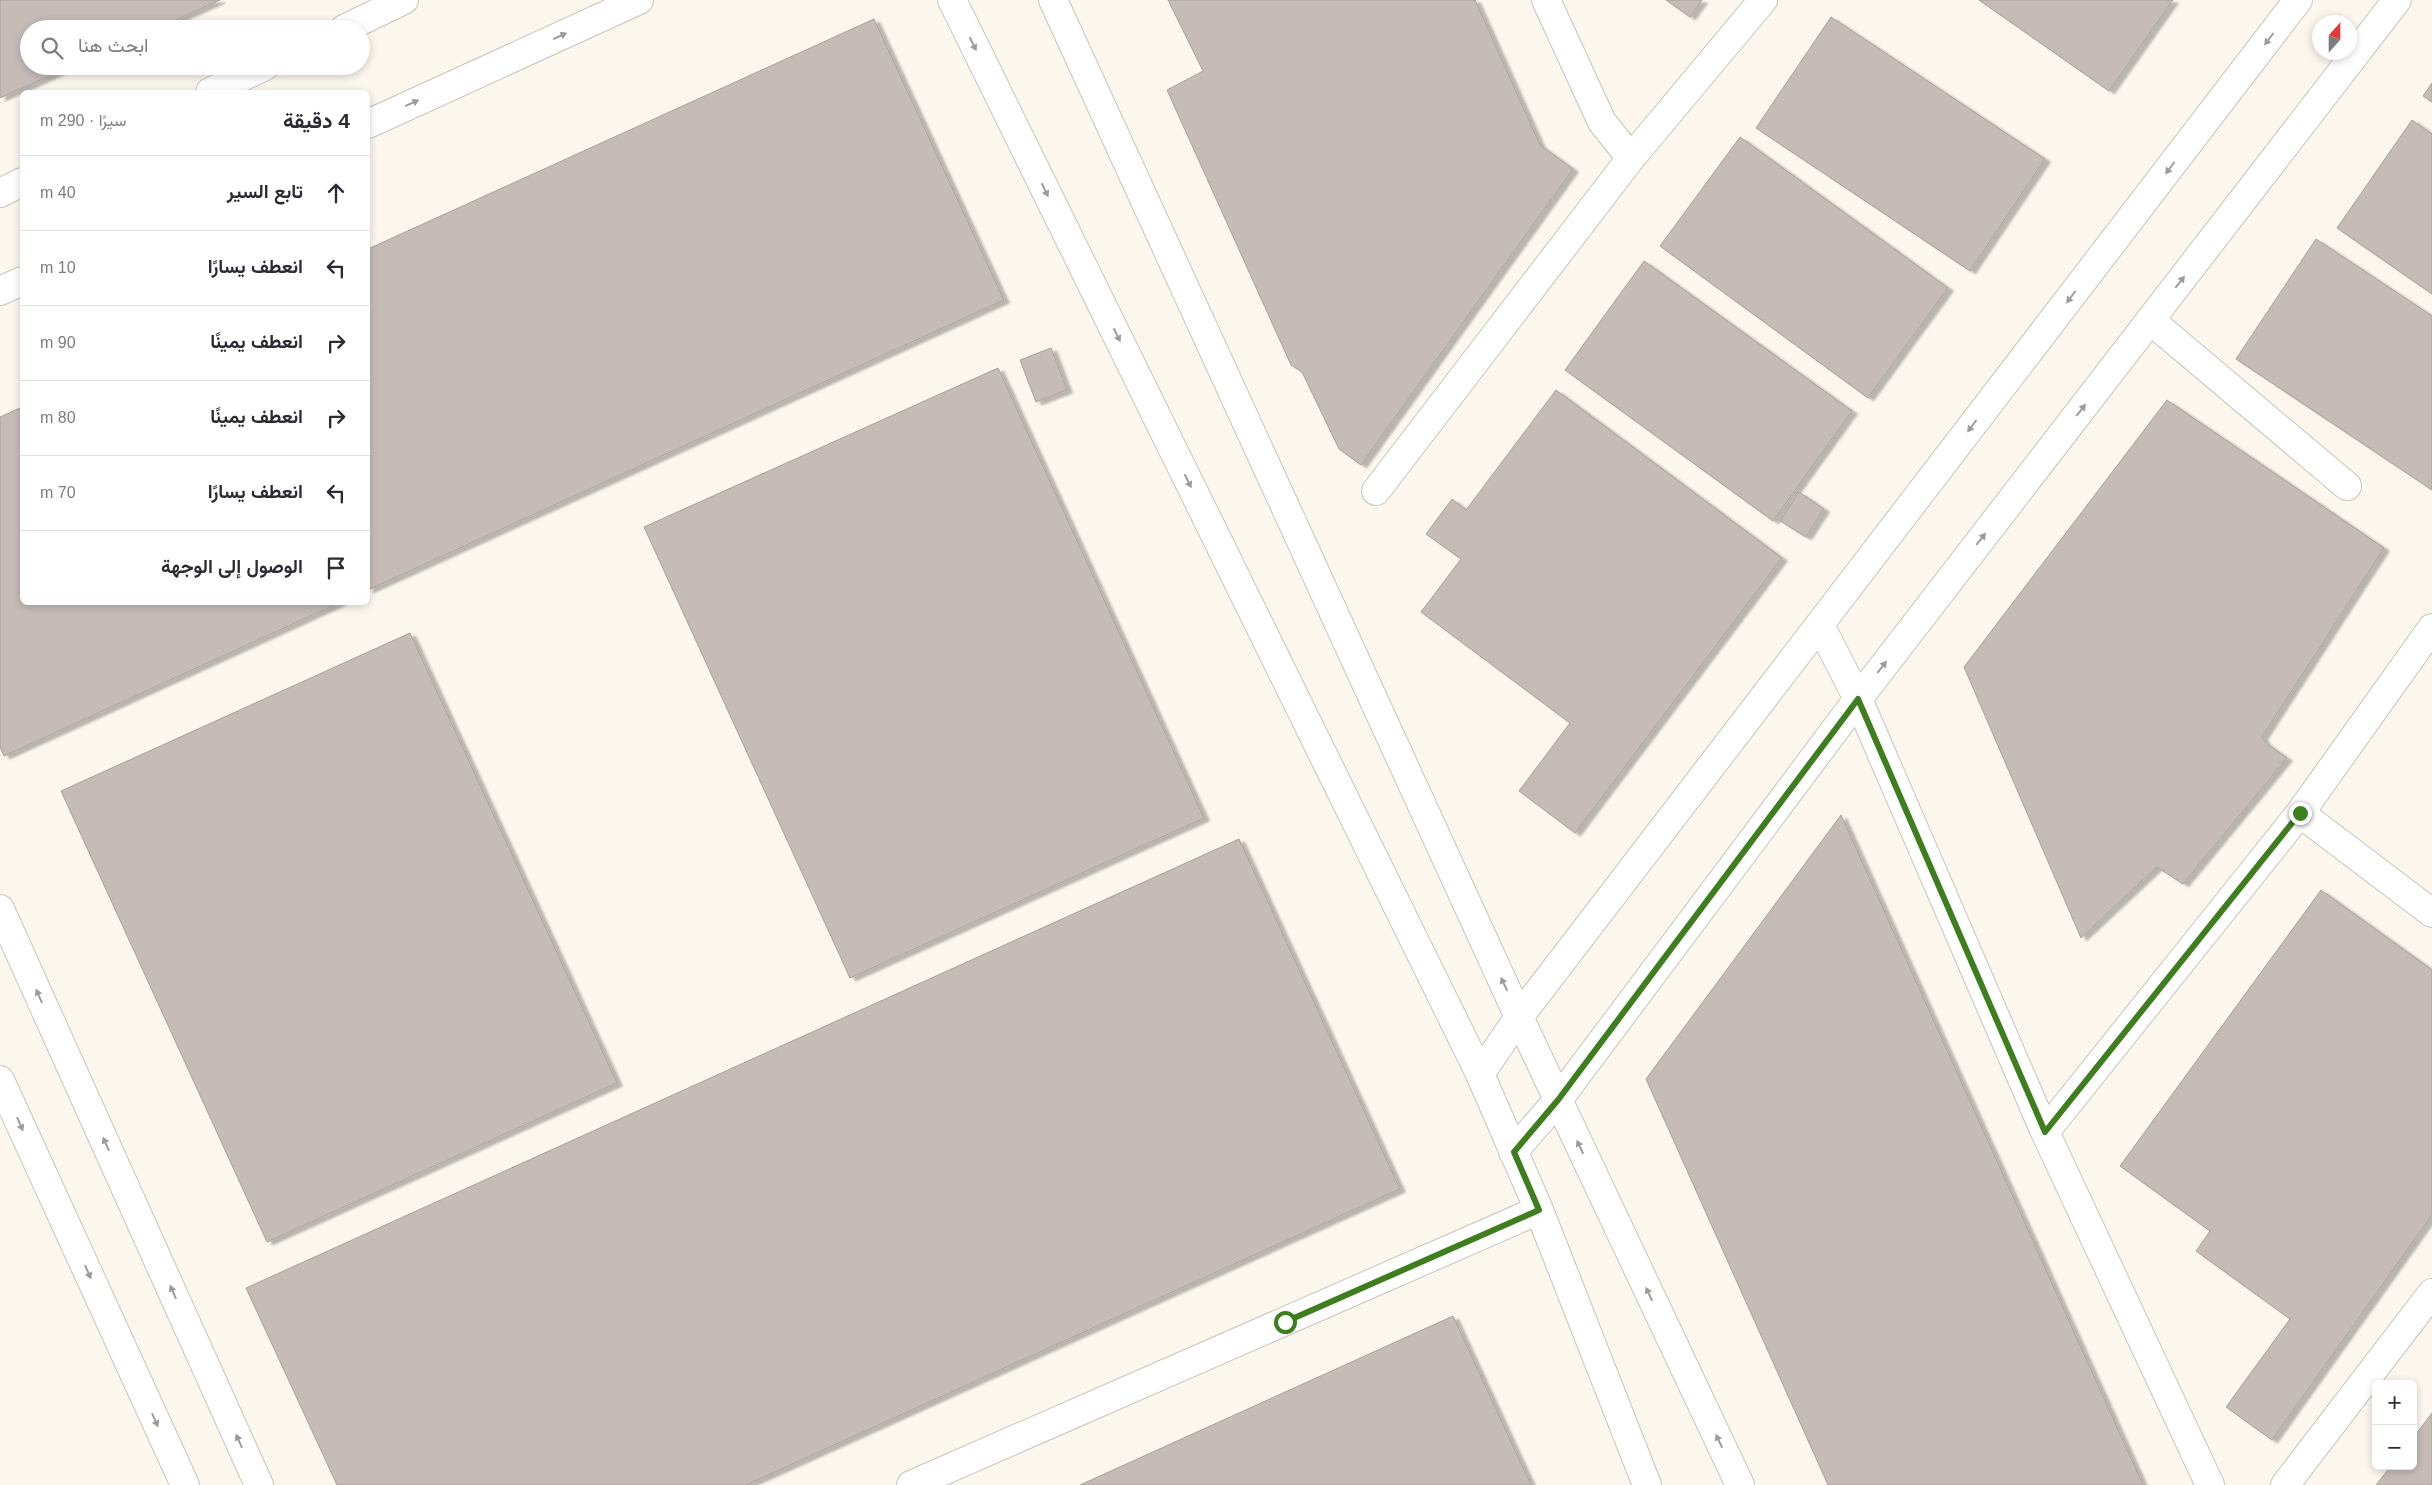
<!DOCTYPE html>
<html lang="ar">
<head>
<meta charset="utf-8">
<style>
  :root { --surface:#fff; --page:#f7f7f7; --text:#2b2b33; --muted:#7c7c81; --line:#e1e1e2 }
  body { margin:0; font-family:Arial,Vazirmatn,sans-serif; background:var(--page); color:var(--text); direction:rtl }
  .controls { position:absolute; right:15px; bottom:15px; display:grid; overflow:hidden; border-radius:8px; box-shadow:0 2px 8px #0003 }
  .controls button { width:45px; height:45px; display:grid; place-items:center; padding:0; border:0; border-bottom:1px solid var(--line); background:var(--surface); color:var(--text); font:25px sans-serif }
  .compass { position:absolute; left:2312px; top:15px; width:45px; height:45px; border-radius:50%; background:var(--surface); box-shadow:0 2px 8px #0003; rotate:21deg }
  .stop { position:absolute; width:15px; height:15px; margin:-11px; border:4px solid #3e7e1e; border-radius:50%; background:#fff }
  .stop.end { background:#3e7e1e; border-color:#fff; box-shadow:0 1px 5px #0008 }
  .list { margin:0; padding:0; list-style:none }
  h2 { display:flex; justify-content:space-between; align-items:center; height:65px; margin:0; padding:0 20px; font-size:21px }
  h2 small { font-size:16px; font-weight:400; color:var(--muted) }
  .list li { display:grid; grid-template-columns:32px 1fr auto; gap:15px; align-items:center; box-sizing:border-box; height:75px; padding:0 20px; border-top:1px solid var(--line) }
  .list b { display:block; font-size:19px; white-space:nowrap }
  .list em { font-size:16px; font-style:normal; color:var(--muted) }
  .icon { flex:none; width:28px; height:28px; fill:none; stroke:currentColor; stroke-width:2; stroke-linecap:round; stroke-linejoin:round }
  .map { position:relative; flex:none; width:2432px; height:1485px; overflow:hidden; direction:ltr }
  .search { position:absolute; background:var(--surface); box-shadow:0 2px 8px #0003; left:20px; top:20px; width:350px; height:55px; display:flex; align-items:center; gap:12px; box-sizing:border-box; padding:0 18px; border-radius:28px; color:var(--muted); font-size:19px }
  .panel { position:absolute; background:var(--surface); box-shadow:0 2px 8px #0003; left:20px; top:90px; width:350px; height:515px; border-radius:8px; direction:rtl }
  .map>svg:first-child { display:block }
  .building { fill:#c5bcb8; stroke:#a89f9c; filter:url(#shadow) }
  .lines { fill:none; stroke-linecap:round; stroke-linejoin:round }
  .street-casing { stroke:#c8c3bc; stroke-width:30 }
  .street { stroke:#fff; stroke-width:28 }
  .oneway { fill:#9e9c9b }
  .route { stroke:#3e7e1e; stroke-width:6 }
</style>
</head>
<body>
<div class="map">
<svg width="2432" height="1485" viewBox="0 0 2432 1485">
  <defs>
    <filter id="shadow"><feDropShadow dx="5.5" dy="3" stdDeviation="1" flood-color="#0004"/></filter>
  </defs>
  <rect width="100%" height="100%" fill="#fbf6ee"/>
  <path class="building" d="M0 0H220L156 29H29V66H72L0 98Z
    M1168 0H1475L1540 145 1573 169 1361 465 1339 449 1302 372 1291 365 1167 90 1203 71Z
    M1666 0H1702L1690 17Z
    M1979 0H2173L2109 91Z
    M1831 17 2045 159 1970 271 1756 128Z
    M874 19 1004 300 368 590V249Z
    M2432 83V102L2423 96Z
    M2412 120 2432 134V294L2337 228Z
    M1740 137 1948 288 1868 398 1660 246Z
    M2316 239 2432 316V490L2236 359Z
    M1644 261 1852 411 1773 521 1565 370Z
    M1051 348 1067 390 1036 402 1020 360Z
    M998 368 1204 818 850 978 644 527Z
    M1556 390 1782 558 1575 833 1519 791 1570 723 1421 612 1461 559 1426 534 1452 499 1466 510Z
    M2167 400 2384 548 2262 737 2266 743 2287 758 2183 884 2157 867 2081 938 1964 667Z
    M22 407V602H341L4 756 0 747V417Z
    M1799 492 1824 509 1806 537 1780 521Z
    M410 633 617 1083 267 1242 61 791Z
    M1841 815 2143 1485H1828L1646 1079Z
    M1239 839 1400 1189 746 1485H337L246 1288Z
    M2321 890 2432 970V1215L2272 1440 2226 1407 2290 1319 2196 1251 2210 1231 2120 1166Z
    M1453 1316 1531 1485H1080Z
    M2432 1413V1485H2376L2391 1466H2413V1438Z"/>
  <g class="lines">
    <g class="street-casing">
      <path id="street" d="M952 0 1480 1074 1539 1210 1647 1485
        M1053 0 1519 1017 1740 1485
        M1546 0 1602 122 1631 158
        M344 29 404 0
        M210 92 265 66
        M368 124 639 0
        M0 193 22 182
        M0 291 22 281
        M2150 320 2347 486
        M1376 491 1631 158 1763 0
        M1820 625 1858 699 2045 1132 2210 1485
        M2300 813 2432 913
        M0 909 259 1485
        M1480 1074 1519 1017 2298 0
        M0 1080 185 1485
        M2045 1132 2300 813 2432 628
        M1513 1152 1558 1100 1858 699 2397 0
        M911 1485 1539 1210
        M2285 1485 2432 1293"/>
    </g>
    <use href="#street" class="street"/>
  </g>
  <defs><path id="oneway-solid" d="M-6-.8H1V-3.2L6.5 0L1 3.2V.8H-6Z" transform="scale(1.25)"/></defs>
  <g class="oneway">
    <use href="#oneway-solid" transform="translate(560 36) rotate(-24)"/>
    <use href="#oneway-solid" transform="translate(2269 39) rotate(127)"/>
    <use href="#oneway-solid" transform="translate(973 44) rotate(64)"/>
    <use href="#oneway-solid" transform="translate(412 103) rotate(-24)"/>
    <use href="#oneway-solid" transform="translate(2170 168) rotate(127)"/>
    <use href="#oneway-solid" transform="translate(1045 190) rotate(64)"/>
    <use href="#oneway-solid" transform="translate(2180 282) rotate(-52)"/>
    <use href="#oneway-solid" transform="translate(2071 297) rotate(127)"/>
    <use href="#oneway-solid" transform="translate(1117 335) rotate(64)"/>
    <use href="#oneway-solid" transform="translate(2081 410) rotate(-52)"/>
    <use href="#oneway-solid" transform="translate(1972 426) rotate(127)"/>
    <use href="#oneway-solid" transform="translate(1188 481) rotate(64)"/>
    <use href="#oneway-solid" transform="translate(1981 539) rotate(-52)"/>
    <use href="#oneway-solid" transform="translate(1882 667) rotate(-52)"/>
    <use href="#oneway-solid" transform="translate(1504 984) rotate(-115)"/>
    <use href="#oneway-solid" transform="translate(39 996) rotate(-114)"/>
    <use href="#oneway-solid" transform="translate(20 1124) rotate(66)"/>
    <use href="#oneway-solid" transform="translate(106 1144) rotate(-114)"/>
    <use href="#oneway-solid" transform="translate(1580 1147) rotate(-115)"/>
    <use href="#oneway-solid" transform="translate(88 1272) rotate(66)"/>
    <use href="#oneway-solid" transform="translate(173 1292) rotate(-114)"/>
    <use href="#oneway-solid" transform="translate(1649 1294) rotate(-115)"/>
    <use href="#oneway-solid" transform="translate(155 1420) rotate(66)"/>
    <use href="#oneway-solid" transform="translate(239 1441) rotate(-114)"/>
    <use href="#oneway-solid" transform="translate(1719 1441) rotate(-115)"/>
  </g>
  <g class="lines">
    <path class="route" d="M1285 1322 1539 1210 1514 1152 1558 1100 1858 699 2045 1132 2300 813"/>
  </g>
</svg>
<div class="controls">
<button>+</button>
<button>−</button>
</div>
<svg class="compass" viewBox="-18 -18 36 36"><path d="M0-13l5 13h-10z" fill="#e53935"/><path d="M0 13l5-13h-10z" fill="#7c7c81"/></svg>
<div class="stop" style="left:1285px;top:1322px"></div>
<div class="stop end" style="left:2300px;top:813px"></div>
<div class="search"><svg class="icon" aria-label="search" viewBox="0 0 24 24"><circle cx="10" cy="10" r="6"/><path d="M15 15l6 6"/></svg>ابحث هنا</div>
<section class="panel">
<h2>4 دقيقة<small>سيرًا · 290 m</small></h2>
<ul class="list">
<li><svg class="icon" aria-label="ahead" viewBox="0 0 24 24"><path d="M12 20V5M6 11l6-6 6 6"/></svg><div><b>تابع السير</b></div><em>40 m</em></li>
<li><svg class="icon" aria-label="left" viewBox="0 0 24 24"><path d="M17 20v-9H6M10 6l-5 5 5 5"/></svg><div><b>انعطف يسارًا</b></div><em>10 m</em></li>
<li><svg class="icon" aria-label="right" viewBox="0 0 24 24"><path d="M7 20v-9h11M14 6l5 5-5 5"/></svg><div><b>انعطف يمينًا</b></div><em>90 m</em></li>
<li><svg class="icon" aria-label="right" viewBox="0 0 24 24"><path d="M7 20v-9h11M14 6l5 5-5 5"/></svg><div><b>انعطف يمينًا</b></div><em>80 m</em></li>
<li><svg class="icon" aria-label="left" viewBox="0 0 24 24"><path d="M17 20v-9H6M10 6l-5 5 5 5"/></svg><div><b>انعطف يسارًا</b></div><em>70 m</em></li>
<li><svg class="icon" aria-label="arrive" viewBox="0 0 24 24"><path d="M6 21V4h12l-3 4 3 4H6"/></svg><div><b>الوصول إلى الوجهة</b></div></li>
</ul>
</section>
</div>
</body>
</html>
